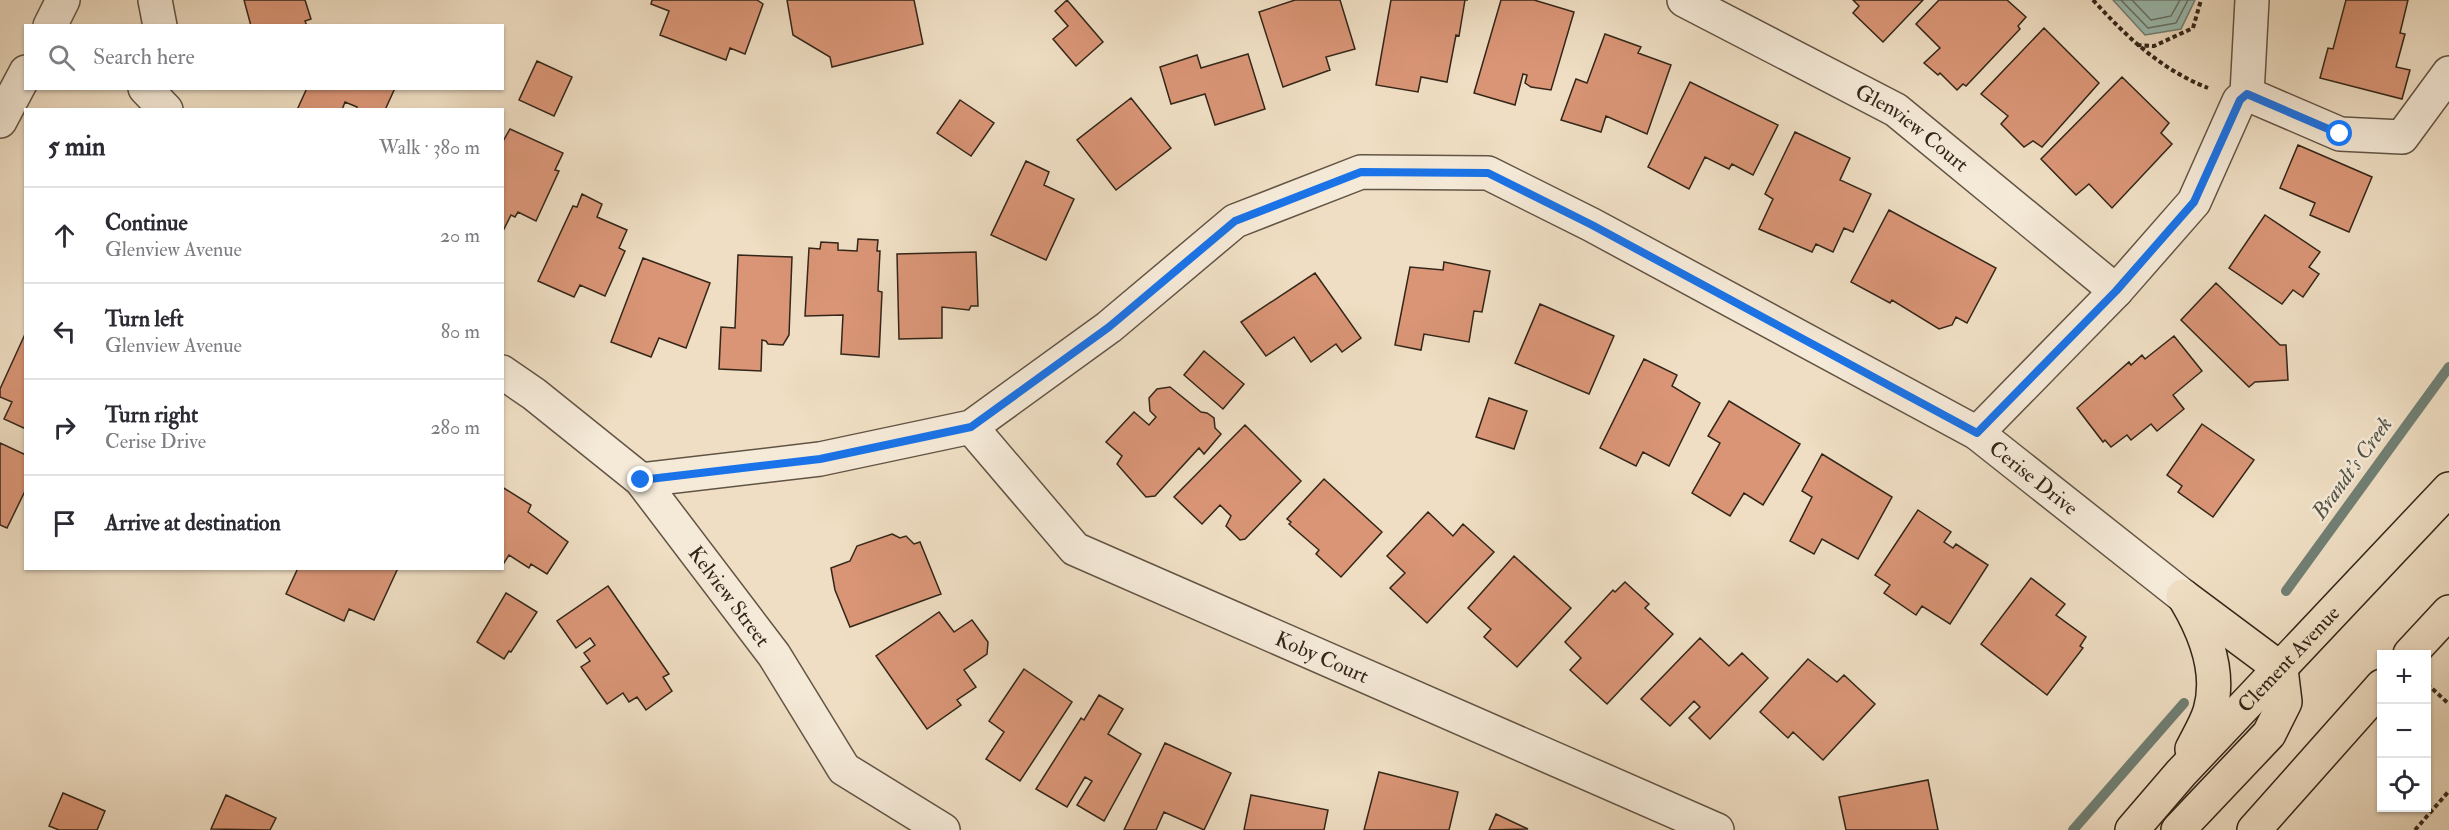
<!DOCTYPE html>
<html lang="en">
<head>
<meta charset="utf-8">
<style>
  :root { --surface:#fff; --page:#f7f7f7; --text:#2b2b33; --muted:#7c7c81; --line:#e1e1e2 }
  body { margin:0; font-family:"IM FELL Double Pica",serif; background:var(--page); color:var(--text) }
  .controls { position:absolute; right:18px; bottom:18px; display:grid; overflow:hidden; border-radius:0px; box-shadow:0 2px 4px #0004 }
  .controls button { width:54px; height:54px; display:grid; place-items:center; padding:0; border:0; border-bottom:2px solid var(--line); background:var(--surface); color:var(--text); font:30px sans-serif }
  .stop { position:absolute; width:18px; height:18px; margin:-14px; border:4px solid #1a73e8; border-radius:50%; background:#fff }
  .stop.end { background:#1a73e8; border-color:#fff; box-shadow:0 2px 6px #0008 }
  .list { margin:0; padding:0; list-style:none }
  h2 { display:flex; justify-content:space-between; align-items:center; height:78px; margin:0; padding:0 24px; font-size:26px }
  h2 small { font-size:20px; font-weight:400; color:var(--muted) }
  .list li { display:grid; grid-template-columns:39px 1fr auto; gap:18px; align-items:center; box-sizing:border-box; height:96px; padding:0 24px; border-top:2px solid var(--line) }
  .list b { display:block; font-size:22px; white-space:nowrap }
  .list p { margin:0; font-size:20px; white-space:nowrap; color:var(--muted) }
  .list em { font-size:20px; font-style:normal; color:var(--muted) }
  .icon { flex:none; width:33px; height:33px; fill:none; stroke:currentColor; stroke-width:2; stroke-linecap:round; stroke-linejoin:round }
  .map { position:relative; flex:none; width:2449px; height:830px; overflow:hidden }
  .search { position:absolute; background:var(--surface); box-shadow:0 2px 4px #0004; left:24px; top:24px; width:480px; height:66px; display:flex; align-items:center; gap:15px; box-sizing:border-box; padding:0 21px; border-radius:0px; color:var(--muted); font-size:22px }
  .panel { position:absolute; background:var(--surface); box-shadow:0 2px 4px #0004; left:24px; top:108px; width:480px; height:462px; border-radius:0px }
  .map>svg:first-child { display:block }
  .water { fill:#9abcb2; stroke:#718075; stroke-width:1.5 }
  .lines { fill:none; stroke-linecap:round; stroke-linejoin:round }
  .shore { stroke:#667166; stroke-width:1.5 }
  .stream { stroke:#718075; stroke-width:10 }
  .building { fill:#d99576; stroke:#332619; stroke-width:1.5 }
  .minor-casing { stroke:#625444; stroke-width:36 }
  .major-casing { stroke:#332619; stroke-width:36 }
  .path { stroke:#332619; stroke-width:4; stroke-dasharray:4.5 3; stroke-linecap:butt }
  .minor { stroke:#f5ead8; stroke-width:33 }
  .major { stroke:#efdec3; stroke-width:33 }
  .route { stroke:#1a73e8; stroke-width:8 }
  .labels { text-anchor:middle; dominant-baseline:central; stroke-width:5; stroke-linejoin:round; paint-order:stroke }
  .street-label { font-size:21px; fill:#332619; stroke:#f5ead8 }
  .water-label { font-size:22px; font-style:italic; fill:#525347; stroke:#f5ead8 }
</style>
</head>
<body>
<div class="map">
<svg width="2449" height="830" viewBox="0 0 2449 830">
  <rect width="100%" height="100%" fill="#efdec3"/>
  <filter id="stains"><feTurbulence type="fractalNoise" baseFrequency=".00333" numOctaves="4"/><feColorMatrix values="0 0 0 0 .2 0 0 0 0 .09 0 0 0 0 .02 0 0 0 .5 -.17"/></filter>
  <radialGradient id="worn" r=".72"><stop offset=".6" stop-color="#630" stop-opacity="0"/><stop offset="1" stop-color="#630" stop-opacity=".3"/></radialGradient>
  <path class="water" d="M2113 0H2195L2181 29 2145 35Z"/>
  <g class="lines">
    <path class="shore" d="M2121 0 2148 28 2176 23 2188 0
      M2132 0 2151 20 2171 16 2180 0"/>
    <path class="stream" d="M2286 591 2449 367
      M2073 830 2184 703"/>
  </g>
  <path class="building" d="M244 0H305L311 19 305 21 307 26H251Z
    M652 0H757L763 4 745 54 730 48 726 60 660 35 669 11 651 4Z
    M787 0H914L923 44 832 67 830 57 793 35Z
    M1067 0 1103 42 1076 66 1053 39 1068 26 1055 11Z
    M1295 0H1340L1355 49 1326 57 1330 70 1283 87 1259 12Z
    M1391 0H1468H1465L1459 36 1456 35 1447 82 1421 77 1418 92 1376 85Z
    M1501 0H1534L1574 12 1551 90 1531 87 1525 83 1527 75 1523 74 1515 105 1474 93Z
    M1853 0H1923L1883 42 1853 13 1859 6Z
    M1939 0H2007L2026 17 2018 26 2020 29 1966 86 1963 84 1957 90 1940 73 1938 75 1924 63 1940 48 1916 24Z
    M2346 0H2408L2400 33 2405 34 2396 67 2410 70 2402 99 2320 78 2328 48 2333 49Z
    M2044 28 2099 83 2042 147 2033 141 2024 147 2001 124 2008 116 1981 94Z
    M1605 34 1641 47 1638 53 1671 65 1647 134 1606 116 1601 132 1561 120 1576 79 1587 83Z
    M1248 54 1265 109 1215 125 1205 94 1171 104 1160 67 1197 55 1201 68Z
    M537 61 572 77 554 116 519 100Z
    M2122 77 2169 123 2161 133 2172 144 2112 208 2089 184 2076 195 2041 159Z
    M1690 82 1778 125 1753 175 1732 164 1729 169 1705 157 1689 189 1648 167Z
    M307 88H395L385 110H356L357 107 345 102 342 110H297Z
    M1131 98 1171 148 1116 190 1077 140Z
    M960 100 994 123 971 156 937 133Z
    M510 129 563 153 555 170 559 171 536 221 518 212 515 217 511 215 502 233V143Z
    M1795 132 1850 158 1840 180 1871 194 1853 232 1844 228 1833 252 1816 244 1812 252 1759 229 1773 199 1765 194Z
    M2298 145 2372 177 2349 232 2310 215 2315 203 2280 188Z
    M1026 161 1049 172 1044 185 1074 199 1046 260 991 235Z
    M582 194 602 204 597 217 627 230 619 248 625 251 605 296 580 285 574 297 538 281 573 206 577 207Z
    M1889 210 1996 268 1967 323 1956 317 1952 325 1939 329 1892 300 1890 303 1851 282Z
    M2265 215 2320 252 2309 267 2319 274 2303 297 2293 290 2282 304 2229 268Z
    M858 239 878 240 877 251H880L878 291 882 292 879 357 841 354 843 315 805 316 809 248 820 249 821 242 838 243V250L857 251Z
    M976 252 978 306H971L969 310 942 307V338L899 339 897 254Z
    M738 255 792 257 789 335 783 345 768 344 766 341 762 340 761 371 719 369 721 327 735 328Z
    M643 258 710 283 686 348 659 338 651 357 611 342Z
    M1444 262 1490 271 1482 312 1474 311 1469 342 1424 334 1421 350 1395 345 1410 267 1443 270Z
    M1315 273 1361 338 1342 352 1336 344 1311 362 1294 337 1266 356 1241 322Z
    M2216 283 2280 345H2286L2288 380 2255 382 2249 387 2181 320Z
    M1540 304 1614 336 1589 394 1515 363Z
    M26 332V429L4 419 12 402 0 397V389Z
    M2174 336 2202 371 2173 395 2184 409 2157 431 2151 424 2131 440 2127 435 2111 447 2105 440 2103 442 2077 408 2129 362 2131 365 2142 355 2145 359Z
    M1204 351 1244 384 1223 409 1184 375Z
    M1644 359 1677 375 1672 386 1700 403 1669 466 1643 452 1636 466 1600 448Z
    M1170 387 1201 412 1207 413 1214 418 1215 428 1221 434 1204 454 1199 448 1155 496 1146 497 1117 464 1122 456 1106 442 1134 412 1149 425 1156 417 1150 411 1149 398 1157 389Z
    M1489 398 1527 411 1514 449 1476 437Z
    M1729 401 1800 444 1763 505 1744 493 1730 516 1692 493 1720 443 1708 436Z
    M2202 424 2254 460 2213 517 2178 492 2182 486 2167 475Z
    M1245 425 1301 481 1245 539 1240 540 1226 526 1231 516 1220 505 1202 524 1174 497Z
    M0 443 26 455V489L7 528 0 525Z
    M1822 454 1892 497 1858 559 1822 539 1814 554 1790 541 1812 497 1802 491Z
    M1324 479 1382 532 1341 577 1316 554 1319 550 1289 524 1291 522 1287 519Z
    M502 487 531 505 528 512 568 542 547 574 531 564 529 568 509 555 502 566Z
    M1918 510 1951 532 1944 542 1953 548 1956 544 1988 565 1950 624 1922 606 1916 615 1884 593 1890 585 1875 575Z
    M1428 512 1453 536 1463 524 1494 552 1427 623 1390 588 1405 573 1387 556Z
    M892 534 900 538 906 536 914 544 920 542 941 594 850 627 835 590 831 568 850 561 857 546Z
    M1514 556 1571 608 1517 667 1484 637 1491 629 1468 608Z
    M298 568H398L374 620 349 609 344 621 286 594Z
    M2031 578 2065 604 2056 615 2086 637 2080 646 2083 648 2047 695 1981 644Z
    M1625 582 1649 604 1645 608 1673 634 1607 704 1570 670 1581 658 1565 642 1613 590 1615 592Z
    M608 586 669 674 663 677 672 691 646 710 637 697 629 702 623 693 607 704 581 667 590 661 584 653 595 645 590 638 576 648 557 621Z
    M506 593 537 612 511 652 509 651 504 659 477 642Z
    M939 612 954 632 972 620 988 642 987 654 964 670 976 687 957 700 961 705 927 729 876 656Z
    M1700 638 1729 666 1742 653 1768 678 1710 739 1689 718 1700 707 1694 701 1670 726 1641 699Z
    M1808 659 1837 682 1844 675 1875 704 1823 760 1793 732 1788 738 1760 712Z
    M1024 669 1072 702 1020 781 986 759 1004 732 989 721Z
    M1099 695 1123 709 1108 734 1141 754 1104 821 1077 805 1092 781 1085 777 1067 807 1036 789 1081 718 1084 720Z
    M1165 743 1231 773 1204 830 1164 812 1156 830H1124Z
    M1379 772 1458 792 1449 830H1364Z
    M1928 780 1938 830H1846L1839 797Z
    M63 793 105 811 97 830H59L49 826Z
    M226 795 276 818 270 830 211 829Z
    M1251 795 1328 810 1324 830H1244Z
    M1496 814 1528 829 1489 830Z"/>
  <g class="lines">
    <g class="minor-casing">
      <g id="minor">
        <path d="M155 0 160 26"/>
        <path id="s1" d="M1684 0 1896 110 2116 291"/>
        <path d="M50 26 63 0"/>
        <path d="M145 88 166 110"/>
        <path d="M2247 94 2340 134 2402 137 2449 73"/>
        <path d="M0 121 26 72"/>
        <path id="s2" d="M502 372 534 394 641 480 774 655 844 769 943 830"/>
        <path id="s3" d="M971 427 1075 549 1717 830"/>
        <path d="M1977 433 2116 291 2194 202 2239 101 2247 94 2252 0"/>
        <path id="s4" d="M641 480 820 459 971 427 1109 327 1235 221 1361 172 1488 173 1592 225 1977 433 2183 596"/>
      </g>
    </g>
    <g class="major-casing">
      <g id="major">
        <path d="M2186 600C2205 632 2221 673 2210 711 2206 724 2198 737 2192 749"/>
        <path d="M2410 654 2449 612"/>
        <path id="s5" d="M2132 830 2181 773 2449 489"/>
        <path d="M2178 830 2269 734 2285 702 2281 669 2183 596"/>
        <path d="M2254 830 2382 686"/>
      </g>
    </g>
    <path class="path" d="M2093 0C2127 37 2160 69 2208 88
      M2137 45 2154 46 2193 28 2201 0
      M2427 684 2449 704
      M2415 830 2449 791"/>
    <use href="#minor" class="minor"/>
    <use href="#major" class="major"/>
  </g>
  <g class="lines">
    <path class="route" d="M641 480 820 459 971 427 1109 327 1235 221 1361 172 1488 173 1592 225 1977 433 2116 291 2194 202 2240 100 2247 94 2340 134"/>
  </g>
  <g class="labels">
    <g class="street-label">
      <text stroke="none"><textPath href="#s1" startOffset="262">Glenview Court</textPath></text>
      <text stroke="none"><textPath href="#s4" startOffset="1558">Cerise Drive</textPath></text>
      <text stroke="none"><textPath href="#s2" startOffset="322">Kelview Street</textPath></text>
      <text stroke="none"><textPath href="#s3" startOffset="430">Koby Court</textPath></text>
      <text stroke="none"><textPath href="#s5" startOffset="232">Clement Avenue</textPath></text>
    </g>
    <g class="water-label">
      <text transform="translate(2352 468) rotate(-54)">Brandt's Creek</text>
    </g>
  </g>
  <rect width="100%" height="100%" filter="url(#stains)"/>
  <rect width="100%" height="100%" fill="url(#worn)"/>
</svg>
<div class="controls">
<button>+</button>
<button>−</button>
<button><svg class="icon" aria-label="locate" viewBox="0 0 24 24"><circle cx="12" cy="12" r="6"/><path d="M12 2v4M12 18v4M2 12h4M18 12h4"/></svg></button>
</div>
<div class="stop" style="left:2340px;top:134px"></div>
<div class="stop end" style="left:641px;top:480px"></div>
<div class="search"><svg class="icon" aria-label="search" viewBox="0 0 24 24"><circle cx="10" cy="10" r="6"/><path d="M15 15l6 6"/></svg>Search here</div>
<section class="panel">
<h2>5 min<small>Walk · 380 m</small></h2>
<ul class="list">
<li><svg class="icon" aria-label="ahead" viewBox="0 0 24 24"><path d="M12 20V5M6 11l6-6 6 6"/></svg><div><b>Continue</b><p>Glenview Avenue</p></div><em>20 m</em></li>
<li><svg class="icon" aria-label="left" viewBox="0 0 24 24"><path d="M17 20v-9H6M10 6l-5 5 5 5"/></svg><div><b>Turn left</b><p>Glenview Avenue</p></div><em>80 m</em></li>
<li><svg class="icon" aria-label="right" viewBox="0 0 24 24"><path d="M7 20v-9h11M14 6l5 5-5 5"/></svg><div><b>Turn right</b><p>Cerise Drive</p></div><em>280 m</em></li>
<li><svg class="icon" aria-label="arrive" viewBox="0 0 24 24"><path d="M6 21V4h12l-3 4 3 4H6"/></svg><div><b>Arrive at destination</b></div></li>
</ul>
</section>
</div>
</body>
</html>
